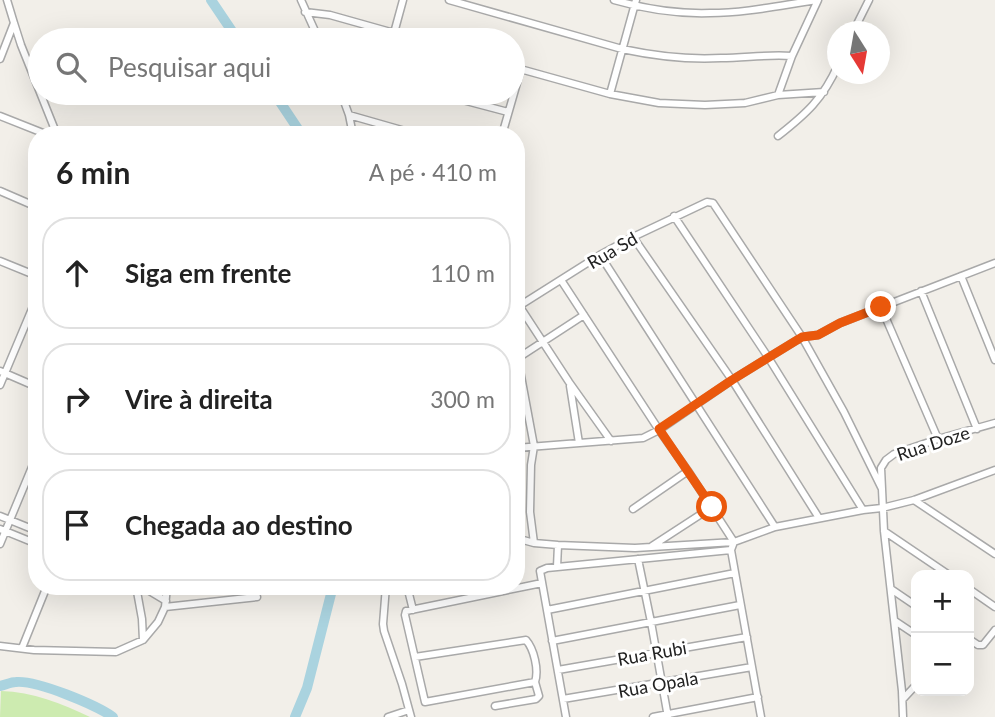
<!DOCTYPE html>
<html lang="pt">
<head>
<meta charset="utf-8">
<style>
  :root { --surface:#fff; --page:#f6f6f6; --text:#222; --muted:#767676; --line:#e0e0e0 }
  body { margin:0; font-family:Lato,sans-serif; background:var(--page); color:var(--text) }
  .controls { position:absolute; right:21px; bottom:21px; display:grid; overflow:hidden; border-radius:14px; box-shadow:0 7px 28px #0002 }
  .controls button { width:63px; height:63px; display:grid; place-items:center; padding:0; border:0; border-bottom:2px solid var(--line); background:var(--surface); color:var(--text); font:35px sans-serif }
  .compass { position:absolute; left:827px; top:21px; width:63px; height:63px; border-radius:50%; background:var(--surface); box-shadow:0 7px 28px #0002; rotate:169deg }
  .stop { position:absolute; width:21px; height:21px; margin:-16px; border:5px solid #ea580c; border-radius:50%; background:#fff }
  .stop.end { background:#ea580c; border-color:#fff; box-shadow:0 2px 7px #0008 }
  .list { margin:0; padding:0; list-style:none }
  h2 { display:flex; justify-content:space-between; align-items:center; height:91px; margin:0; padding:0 28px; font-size:30px }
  h2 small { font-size:23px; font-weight:400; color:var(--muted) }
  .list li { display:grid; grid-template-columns:46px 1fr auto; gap:21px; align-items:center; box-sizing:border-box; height:112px; margin:0 14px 14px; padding:0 14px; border:2px solid var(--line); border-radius:28px }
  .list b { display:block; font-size:26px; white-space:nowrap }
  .list em { font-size:23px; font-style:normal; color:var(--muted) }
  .icon { flex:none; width:38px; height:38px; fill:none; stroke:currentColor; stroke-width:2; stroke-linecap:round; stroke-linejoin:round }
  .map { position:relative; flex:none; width:995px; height:717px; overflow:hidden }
  .search { position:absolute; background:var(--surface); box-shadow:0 7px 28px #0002; left:28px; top:28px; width:497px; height:77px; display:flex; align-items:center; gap:18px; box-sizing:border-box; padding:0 24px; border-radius:38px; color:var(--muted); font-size:26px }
  .panel { position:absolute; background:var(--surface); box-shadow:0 7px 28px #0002; left:28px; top:126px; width:497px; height:469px; border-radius:28px }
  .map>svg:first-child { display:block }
  .grass { fill:#cdebb0 }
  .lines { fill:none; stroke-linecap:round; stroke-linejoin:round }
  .river { stroke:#aad3df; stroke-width:10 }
  .minor-casing { stroke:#a9a9a9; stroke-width:9 }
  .minor { stroke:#fff; stroke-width:6 }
  .route { stroke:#ea580c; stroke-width:9 }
  .labels { text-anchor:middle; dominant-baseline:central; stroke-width:6; stroke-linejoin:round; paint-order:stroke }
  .street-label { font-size:18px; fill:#222; stroke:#fff }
</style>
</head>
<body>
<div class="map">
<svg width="995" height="717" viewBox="0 0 995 717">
  <rect width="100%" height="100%" fill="#f2efe9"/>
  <path class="grass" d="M1 691C33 692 61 703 90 717H0Z"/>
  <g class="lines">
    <path class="river" d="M211 0 238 40
      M274 93 302 135
      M0 686C5 685 11 682 16 682 37 680 96 705 113 717
      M295 717 307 688 333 586"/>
    <g class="minor-casing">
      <path id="minor" d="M301 0 319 40
        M449 0 622 49C655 56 687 60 721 58 745 58 768 54 792 56
        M614 0C645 9 678 14 710 13 746 13 782 5 818 0
        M305 12 330 15 419 40
        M14 23 21 45 57 135
        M853 32 869 0
        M394 33 403 0
        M0 59 14 23 7 0
        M513 67 610 94 659 103 705 105 745 103 778 95 824 92
        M341 93 349 115 353 135
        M436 93 508 112
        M610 94 636 0
        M778 95 792 56 818 0
        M349 115 419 135
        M0 116 48 135
        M502 135 521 69
        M778 136C806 114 823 99 838 65
        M0 191 37 207
        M674 216 768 357 863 510
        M633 237 732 380 819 518
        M600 255 775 527
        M0 261 37 276
        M961 276 995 360
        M921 291 977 429
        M520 307 569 382 611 441
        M881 307 938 439
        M516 308 600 255 633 237 707 202 713 203 802 337 844 412 882 489
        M516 349 534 446 531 465 530 512 534 543
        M518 358 584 315
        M0 371 37 387
        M0 385 37 297
        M570 386 579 443
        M516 448 643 438 659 430 732 380 802 337 818 335 840 323 995 263
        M914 500 995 554
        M633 509 688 471
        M0 516 37 531
        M0 529 37 544
        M884 531 949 575
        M516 538 534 543 558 545 635 548 734 542 688 471 659 430 561 280
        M0 544 37 455
        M652 546 712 507
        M638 559 651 622 668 717
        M557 567 558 545
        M136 586 142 619 143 640
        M141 586 166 601
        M386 586 383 624 384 631 402 684 411 717
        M891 589 916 606
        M969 589 995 607
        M408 590 413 610
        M165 607 257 597
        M547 610 735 573
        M895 621 916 635
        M969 639 978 645H983L995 630
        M552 641 740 605
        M0 646 34 650 116 652 143 640 158 622 165 607 167 586
        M22 648 47 586
        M415 657 526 640C534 649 539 670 535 682L425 702 405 615 406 611 542 583
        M558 670 747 637
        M563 699 752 667
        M903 699 916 685
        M495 706 536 699 539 696 535 682
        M388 717 409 710
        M566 717 540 571 547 568 731 550
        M653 717 758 697
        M761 717 731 550 734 542 775 527 863 510 882 508 914 500 995 470
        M903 717 902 691 884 531 881 468 886 460 894 454 938 439 995 423"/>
    </g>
    <use href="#minor" class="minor"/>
  </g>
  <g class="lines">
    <path class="route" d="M712 507 659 429 732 380 802 337 818 335 840 323 881 307"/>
  </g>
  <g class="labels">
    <g class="street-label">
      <text transform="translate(612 250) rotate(-30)">Rua Sd</text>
      <text transform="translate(933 443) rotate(-18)">Rua Doze</text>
      <text transform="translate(652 653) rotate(-10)">Rua Rubi</text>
      <text transform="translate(658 684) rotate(-10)">Rua Opala</text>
    </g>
  </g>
</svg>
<div class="controls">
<button>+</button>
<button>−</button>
</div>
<svg class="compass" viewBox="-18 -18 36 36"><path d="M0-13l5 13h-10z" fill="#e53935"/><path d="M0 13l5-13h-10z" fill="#767676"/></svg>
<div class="stop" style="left:712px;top:507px"></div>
<div class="stop end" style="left:881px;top:307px"></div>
<div class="search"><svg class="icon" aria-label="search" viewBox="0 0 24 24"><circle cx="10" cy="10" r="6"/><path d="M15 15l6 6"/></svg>Pesquisar aqui</div>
<section class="panel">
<h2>6 min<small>A pé · 410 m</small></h2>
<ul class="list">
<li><svg class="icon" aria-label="ahead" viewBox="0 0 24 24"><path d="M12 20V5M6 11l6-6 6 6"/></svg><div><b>Siga em frente</b></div><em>110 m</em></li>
<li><svg class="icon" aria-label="right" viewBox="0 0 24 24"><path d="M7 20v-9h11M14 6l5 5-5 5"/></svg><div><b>Vire à direita</b></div><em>300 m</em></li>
<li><svg class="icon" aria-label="arrive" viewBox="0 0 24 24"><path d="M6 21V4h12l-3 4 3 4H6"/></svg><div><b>Chegada ao destino</b></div></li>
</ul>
</section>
</div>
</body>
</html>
